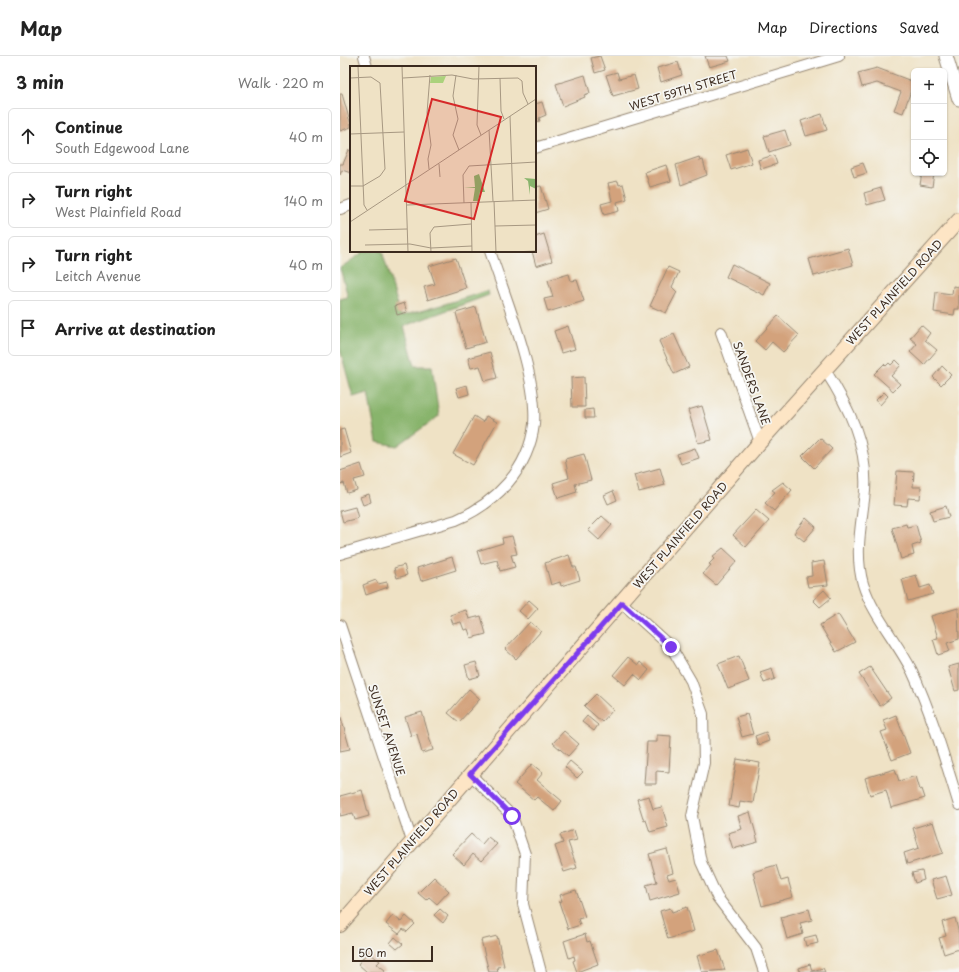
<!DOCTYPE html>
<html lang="en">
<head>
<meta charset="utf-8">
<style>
  :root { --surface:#fff; --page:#f6f6f6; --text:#222; --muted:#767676; --line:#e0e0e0 }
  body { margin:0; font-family:"Playpen Sans",sans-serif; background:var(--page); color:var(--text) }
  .controls { position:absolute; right:12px; top:12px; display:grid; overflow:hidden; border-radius:6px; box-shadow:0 1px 3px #0004 }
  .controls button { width:36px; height:36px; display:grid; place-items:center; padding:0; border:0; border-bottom:1px solid var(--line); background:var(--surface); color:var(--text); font:20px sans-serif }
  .scale { position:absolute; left:12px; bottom:10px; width:81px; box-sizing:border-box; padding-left:4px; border:2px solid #3b2a1e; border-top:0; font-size:11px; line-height:14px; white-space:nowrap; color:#3b2a1e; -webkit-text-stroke:3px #f6f6f2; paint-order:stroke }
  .stop { position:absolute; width:12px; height:12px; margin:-9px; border:3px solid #7c3aed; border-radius:50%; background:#fff }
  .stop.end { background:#7c3aed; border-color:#fff; box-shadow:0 1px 4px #0008 }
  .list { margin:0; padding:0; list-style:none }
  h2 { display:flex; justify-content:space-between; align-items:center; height:52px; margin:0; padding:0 16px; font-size:17px }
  h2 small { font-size:13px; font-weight:400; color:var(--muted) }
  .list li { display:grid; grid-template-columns:26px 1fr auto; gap:12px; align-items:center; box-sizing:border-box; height:56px; margin:0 8px 8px; padding:0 8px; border:1px solid var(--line); border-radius:6px }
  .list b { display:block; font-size:15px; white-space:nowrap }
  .list p { margin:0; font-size:13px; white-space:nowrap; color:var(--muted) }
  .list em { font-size:13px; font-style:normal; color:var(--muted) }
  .icon { flex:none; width:22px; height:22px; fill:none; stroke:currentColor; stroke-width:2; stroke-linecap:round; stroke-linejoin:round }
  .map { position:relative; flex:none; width:619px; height:916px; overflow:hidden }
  header { display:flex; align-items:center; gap:24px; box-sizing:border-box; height:56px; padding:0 20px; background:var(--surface); border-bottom:1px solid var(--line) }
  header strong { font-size:19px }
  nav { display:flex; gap:22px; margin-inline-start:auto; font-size:14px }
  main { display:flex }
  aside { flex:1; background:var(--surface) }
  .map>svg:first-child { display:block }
  .forest { fill:#88b46c; stroke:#626f45 }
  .building { fill:#d3a27b }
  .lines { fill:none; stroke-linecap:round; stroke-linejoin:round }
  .minor-casing { stroke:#958672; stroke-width:12 }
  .tertiary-casing { stroke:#958672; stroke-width:15 }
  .secondary-casing { stroke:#958672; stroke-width:16 }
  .minor { stroke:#fff; stroke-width:10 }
  .tertiary { stroke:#fff; stroke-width:13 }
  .secondary { stroke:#fde5c5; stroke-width:14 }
  .route { stroke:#7c3aed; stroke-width:5 }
  .labels { text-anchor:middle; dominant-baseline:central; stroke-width:3.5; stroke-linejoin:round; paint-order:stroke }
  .street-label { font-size:11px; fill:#3b2a1e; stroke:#f6f6f2 }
  .inset-road { fill:none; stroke:#a79882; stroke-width:1 }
  .view { fill:#d62828; fill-opacity:0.15; stroke:#d62828; stroke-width:2 }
  .inset-edge { fill:none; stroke:#3b2a1e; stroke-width:2 }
</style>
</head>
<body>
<header>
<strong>Map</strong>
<nav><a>Map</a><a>Directions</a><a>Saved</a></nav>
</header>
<main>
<aside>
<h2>3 min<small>Walk · 220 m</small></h2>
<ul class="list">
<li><svg class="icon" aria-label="ahead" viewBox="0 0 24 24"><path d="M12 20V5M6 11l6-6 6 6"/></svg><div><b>Continue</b><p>South Edgewood Lane</p></div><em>40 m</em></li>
<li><svg class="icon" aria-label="right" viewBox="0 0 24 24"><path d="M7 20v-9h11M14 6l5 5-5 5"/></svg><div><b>Turn right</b><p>West Plainfield Road</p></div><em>140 m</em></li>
<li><svg class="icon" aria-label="right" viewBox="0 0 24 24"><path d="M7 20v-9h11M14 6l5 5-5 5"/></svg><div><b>Turn right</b><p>Leitch Avenue</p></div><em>40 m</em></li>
<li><svg class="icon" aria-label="arrive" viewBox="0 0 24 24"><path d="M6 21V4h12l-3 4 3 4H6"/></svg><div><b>Arrive at destination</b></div></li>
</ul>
</aside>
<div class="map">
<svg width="619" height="916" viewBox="0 0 619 916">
  <rect width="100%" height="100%" fill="#f6f6f2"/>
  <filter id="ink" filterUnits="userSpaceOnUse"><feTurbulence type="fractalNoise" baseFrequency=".025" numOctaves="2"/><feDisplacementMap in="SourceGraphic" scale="8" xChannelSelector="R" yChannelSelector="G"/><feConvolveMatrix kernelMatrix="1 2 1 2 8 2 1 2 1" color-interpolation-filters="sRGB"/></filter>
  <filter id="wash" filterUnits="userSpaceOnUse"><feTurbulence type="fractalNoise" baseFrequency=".012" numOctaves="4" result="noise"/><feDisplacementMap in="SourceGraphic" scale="16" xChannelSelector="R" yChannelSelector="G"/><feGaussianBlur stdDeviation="0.9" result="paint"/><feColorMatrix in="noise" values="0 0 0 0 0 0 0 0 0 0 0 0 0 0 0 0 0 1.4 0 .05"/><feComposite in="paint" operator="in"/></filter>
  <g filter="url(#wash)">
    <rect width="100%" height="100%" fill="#efe2c5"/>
    <path class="forest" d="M22 195H42L61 260C91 253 119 243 148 235L149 239 64 270 75 310H92L99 360 57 390 37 386 28 337 13 341 0 293V243L8 241 0 212 22 197Z"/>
    <g id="blocks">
      <path class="building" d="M260 0 265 14 255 17 251 2Z
        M365 0H388L390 5 369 11Z
        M338 6 342 19 321 26 317 12Z
        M537 12 574 26 563 57 554 54 561 36 537 27 522 31 518 17Z
        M277 16 279 23 294 19 298 33 273 40 266 19Z
        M245 19 250 37 244 39 245 41 223 50 216 28Z
        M0 38H2L11 69V71L0 75Z
        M202 46 206 59 199 62 200 65 195 66V48Z
        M482 58 487 74 466 80 461 65Z
        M445 74 450 89 429 96 424 80Z
        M407 92 412 107 391 114 386 99Z
        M9 94 11 95V117L2 114 0 119V108H3Z
        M434 99 437 108 421 113 418 104Z
        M359 101 360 105 363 104 367 119 341 129 336 109Z
        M523 107 527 117 514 121 511 111Z
        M326 109 331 125 310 131 305 116Z
        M582 117H594L592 131 580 129Z
        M278 125 279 129 283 128 287 143 277 146 279 155 264 159 261 148 272 145 268 127Z
        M201 130 208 153 195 157V131Z
        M541 132 545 144 527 149 524 137Z
        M204 178 212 205 196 210 192 195H195V181Z
        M508 192 513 209 474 220 469 203Z
        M116 202 126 232 88 244 84 231 95 228 89 210Z
        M392 208 430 227 424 239 386 221Z
        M328 211 339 216 332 231 337 236 326 257 310 250Z
        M229 218 231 225 237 224 244 245 208 256 204 243 213 241 208 224Z
        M613 230 619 231V253H615L614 259 594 256 596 236 612 238Z
        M64 247 67 256 57 259 55 250Z
        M136 251 146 286 126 292 116 257Z
        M438 260 459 279 443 296 432 286 425 294 415 285Z
        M581 269 590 277 585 284 597 294 584 309 570 296 577 288 570 282Z
        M228 270 235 293 221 297 214 275Z
        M334 278 349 311 334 318 319 285Z
        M150 296 157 322 145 325 140 310 131 312 128 302Z
        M556 304 561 309 551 320 560 328 553 335 534 318 544 308 546 310 549 307 551 309Z
        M602 310 611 319 601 329 593 321Z
        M244 321 245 351H232L231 322Z
        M127 329 129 338 119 341 116 332Z
        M544 336 548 340 540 349 536 344Z
        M362 350 372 384 358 387 348 354Z
        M253 353 254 362H245V354Z
        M134 360 143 366 146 360 157 366 133 409 113 398Z
        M4 373 11 397 0 401V374Z
        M480 382 492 393 474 412 462 400Z
        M355 392 359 402 341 408 337 398Z
        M244 398 251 424 235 428 237 436 218 442 213 427 229 422 225 403Z
        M21 408 25 421 14 424 17 434 7 437 4 427 0 428V415Z
        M320 412 325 429 299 436 294 419Z
        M557 415 574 416 573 431H581L580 443 568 442 567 450 554 449Z
        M443 426 452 434 434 455 425 447 435 436 432 434Z
        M273 435 277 444 268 448 264 439Z
        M29 438 31 446 23 449 20 441Z
        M606 450 609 461 593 465 590 455Z
        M15 451 18 462 3 466 0 455Z
        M416 454 429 465 406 491 393 479Z
        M262 460 272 469 259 484 248 474Z
        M466 462 476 471 464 485 454 477Z
        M566 468 567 471 576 469 581 487 572 490 574 499 561 503 552 472Z
        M172 480 177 498 171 499 175 511 160 515 157 504 141 508 137 495 163 487 162 482Z
        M383 492 397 505 376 529 363 518 371 509 369 508 374 503 372 501Z
        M229 499 233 511H236L240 524 221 530 220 526 211 529 205 507Z
        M112 501 116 514 81 525 77 512Z
        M484 505 488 529 468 531 466 521 472 520 471 507Z
        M64 509 67 519 57 522 54 512Z
        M576 519 580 532 590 529 593 538 568 545 562 523Z
        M36 524 38 528 47 526 48 531 26 539 23 529Z
        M484 534 491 542 480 551 473 544Z
        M189 544 198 552 188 563 179 555Z
        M618 552 619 583 607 587 610 595 598 599 593 583 598 582 591 560Z
        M126 554 129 563 141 560 146 578 131 582 128 573 124 574 121 566 113 568 110 559Z
        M498 558 515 586 496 596 480 569Z
        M190 566 201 575 176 603 165 593Z
        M399 600 409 625 388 633 378 608Z
        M288 601 298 609 300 606 309 614 301 624 294 618 285 629 273 619Z
        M136 606 140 620 129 623 125 609Z
        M619 608V634L615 635 608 611Z
        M530 611 551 642 540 650 519 618Z
        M432 612 435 623 424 627 420 616Z
        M129 633 140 643 119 666 108 657Z
        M256 638 273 654 262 666 244 650Z
        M82 656 93 694 82 697 77 678 71 680 65 661Z
        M0 658 10 693 0 695Z
        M407 658 413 678 402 681 396 661Z
        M556 659 570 697 552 704 541 676 547 674 543 664Z
        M247 660 258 669 254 675 242 666Z
        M224 675 239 688 228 700 213 687Z
        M426 676 429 685 418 689 415 680Z
        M317 679 331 680 329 716 316 715V728H304L307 686H317Z
        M397 703 420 707 413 747 400 745 399 752 389 750Z
        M230 705 243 716 237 722 225 711Z
        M192 708 203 717 197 724 222 745 214 755 197 741 194 744 175 728Z
        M555 713 559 725 576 720 580 734 582 733 585 742 551 752 546 734 530 739 525 722Z
        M22 734 29 760 15 764 13 757 0 760V740Z
        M309 740 313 753 322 751 328 771 310 776 306 764 304 765 297 743Z
        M410 756 418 786 393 793 388 777 402 773 398 760Z
        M593 766 603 797 567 808 564 797 579 792 573 772Z
        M234 774 237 784 228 786 237 812 224 816 215 790 223 787 220 779Z
        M131 778 142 788 148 781 157 788 141 805 133 798 124 809 112 798Z
        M327 793 333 817 327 819 329 824 336 822 340 836 310 845 306 829 317 826 309 798Z
        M436 809 441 825 448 823 453 841 422 850 413 816Z
        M582 815 584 824 575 827 572 817Z
        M606 820 612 839 597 843 591 824Z
        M94 821 109 835 97 848 89 841 86 844 78 837Z
        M236 834 245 861 238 863 240 869 228 873 219 846 222 845 220 839Z
        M347 851 354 875 328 883 320 855 330 852 332 856Z
        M100 853 108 860 103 867 94 859Z
        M469 853 472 864 460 867 463 878 447 883 441 861Z
        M53 859 61 866 66 860 75 868 67 876 63 873 59 878 46 868Z
        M615 862 619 878V893L604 898 599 882 606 880 602 866Z
        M245 878 247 886 250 885 258 908 237 916 233 905 235 904 234 900 229 902 224 885Z
        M476 879 478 887 466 890 464 882Z
        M157 880 164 910 157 911 158 916H149L141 884Z
        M55 881 63 888 57 893 50 887Z
        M378 894 385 914 362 916 357 900Z
        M28 896 40 905 37 908 45 914 43 916H27L18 908Z
        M470 908 472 915 483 912 485 916H460L459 912Z"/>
    </g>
  </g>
  <g filter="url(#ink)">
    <use href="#blocks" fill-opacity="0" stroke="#958672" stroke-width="1"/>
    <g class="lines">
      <g class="minor-casing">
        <path id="minor" d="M24 0 27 11
          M195 92 499 0
          M0 153 11 149
          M381 276 420 386
          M485 314C509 351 528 390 525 435 522 466 514 497 523 528 533 560 557 585 572 615 592 658 605 704 619 749
          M0 498 116 464C156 447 189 413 194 368 198 320 165 241 150 195
          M282 547 331 591 351 625 363 658 364 707 352 760 361 806 377 841 416 892 424 916
          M0 569 72 785
          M130 718 172 760 185 798 183 848 201 916"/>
      </g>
      <g class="tertiary-casing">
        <path id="tertiary" d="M606 0 619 43"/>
      </g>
      <g class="secondary-casing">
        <path id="secondary" d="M0 869 420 386 619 164"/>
      </g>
      <use href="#minor" class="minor"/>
      <use href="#tertiary" class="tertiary"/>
      <use href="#secondary" class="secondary"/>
    </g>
  </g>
  <g class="lines" filter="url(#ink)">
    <path class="route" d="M172 760 130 718 282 547 331 591"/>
  </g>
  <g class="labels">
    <g class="street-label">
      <text transform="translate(343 34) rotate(-17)">WEST 59TH STREET</text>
      <text transform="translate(554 236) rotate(-48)">WEST PLAINFIELD ROAD</text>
      <text transform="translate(412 327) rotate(70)">SANDERS LANE</text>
      <text transform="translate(340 479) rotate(-49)">WEST PLAINFIELD ROAD</text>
      <text transform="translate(47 674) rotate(72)">SUNSET AVENUE</text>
      <text transform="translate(71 786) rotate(-49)">WEST PLAINFIELD ROAD</text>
    </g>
  </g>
  <g transform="translate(10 10)">
    <rect width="186" height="186" fill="#efe2c5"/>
    <path d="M96 10 93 17H80L81 11Z" fill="#abd27c"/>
    <path d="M129 108 135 126H130L128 135H123L125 122H114L125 121 124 110ZM174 112 186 113V123L180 120V129L178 115Z" fill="#88b46c"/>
    <path class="inset-road" d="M8 0 14 139 17 144M52 0 58 186M129 0 127 59 131 69M106 9 103 30 108 53 103 69 109 84M0 12 21 11 30 17 35 103 30 110 13 120H0M53 12 102 9 123 13 168 12 172 15 173 27 178 38M150 12 151 45 154 53M160 50 163 135M139 64 143 135M0 68 54 66M89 98 90 111M79 103 78 93 81 79 77 47 80 9M144 135 146 186M114 137 113 109 119 100 186 96M121 137 122 186M57 139 186 134M0 156 186 33M145 160 186 159M19 164 57 163M15 179 60 178 81 182 122 180M81 186 80 167 84 161 121 158M162 186 186 185"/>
    <path class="view" d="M82 33 151 51 124 153 55 135Z"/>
    <rect width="186" height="186" class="inset-edge"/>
  </g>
</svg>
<div class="controls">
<button>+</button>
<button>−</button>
<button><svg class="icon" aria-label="locate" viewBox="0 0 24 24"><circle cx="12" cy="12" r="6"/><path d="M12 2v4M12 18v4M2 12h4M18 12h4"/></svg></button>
</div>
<div class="scale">50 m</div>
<div class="stop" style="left:172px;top:760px"></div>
<div class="stop end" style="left:331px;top:591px"></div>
</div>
</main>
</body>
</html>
